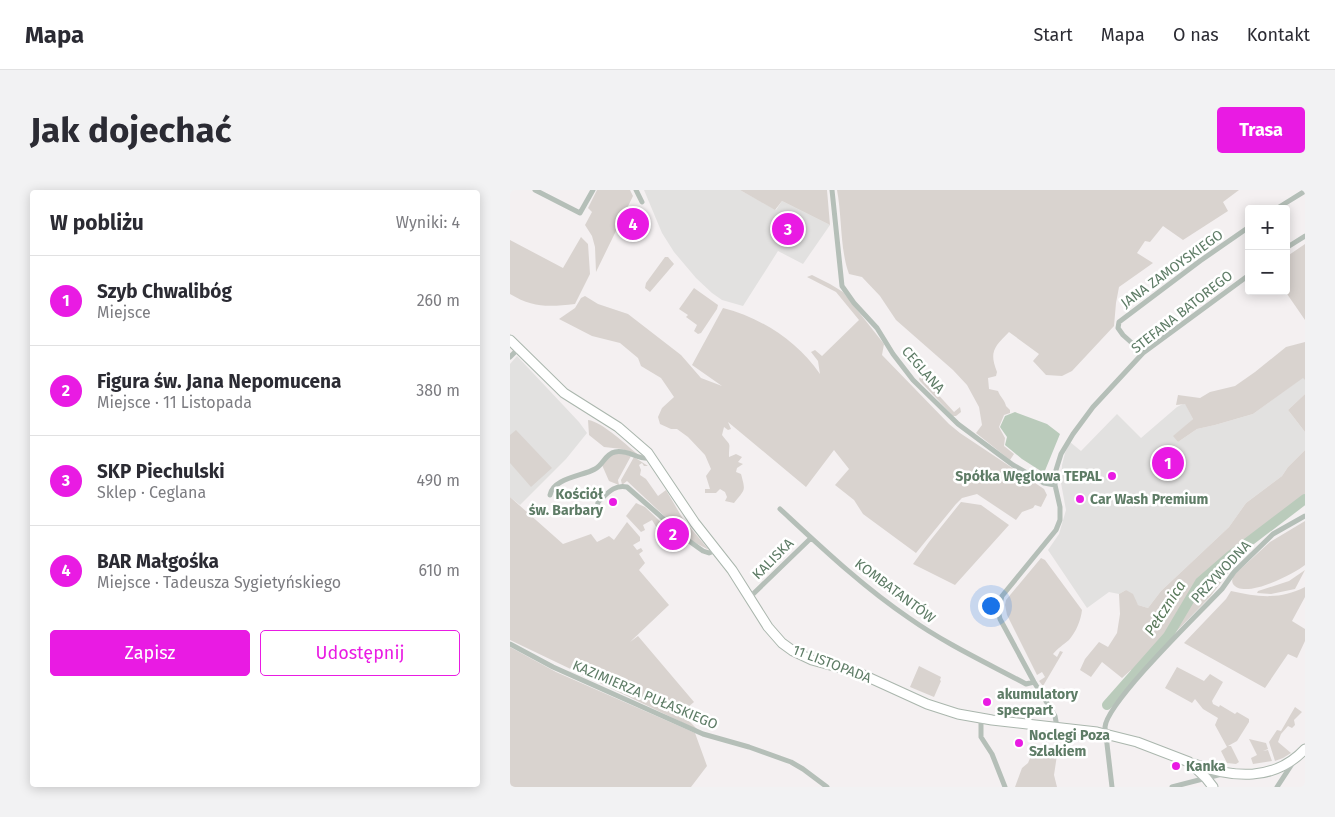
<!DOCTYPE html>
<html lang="pl">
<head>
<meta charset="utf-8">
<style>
  :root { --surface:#fff; --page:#f2f2f3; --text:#2b2b33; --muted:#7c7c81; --line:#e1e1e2; --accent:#e91be3 }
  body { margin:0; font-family:"Fira Sans",sans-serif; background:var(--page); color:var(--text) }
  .controls { position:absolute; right:15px; top:15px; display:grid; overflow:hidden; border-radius:5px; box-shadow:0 2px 12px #0003 }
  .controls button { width:45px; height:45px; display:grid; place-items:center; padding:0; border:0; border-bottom:1px solid var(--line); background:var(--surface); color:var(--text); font:25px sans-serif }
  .you { position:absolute; left:480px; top:415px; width:18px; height:18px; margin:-12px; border:4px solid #fff; border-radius:50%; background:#1a73e8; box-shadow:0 0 0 8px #1a73e833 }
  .badge { display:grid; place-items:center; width:32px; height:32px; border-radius:50%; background:var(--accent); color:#fff; font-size:16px; font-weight:700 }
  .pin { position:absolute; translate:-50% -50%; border:2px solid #fff; box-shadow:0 1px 5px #0006 }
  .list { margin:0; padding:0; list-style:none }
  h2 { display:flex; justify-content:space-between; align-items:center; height:65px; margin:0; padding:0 20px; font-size:21px }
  h2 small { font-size:16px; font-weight:400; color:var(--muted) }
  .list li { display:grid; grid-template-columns:32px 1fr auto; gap:15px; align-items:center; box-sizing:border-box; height:90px; padding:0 20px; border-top:1px solid var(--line) }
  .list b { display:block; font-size:19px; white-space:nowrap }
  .list p { margin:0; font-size:16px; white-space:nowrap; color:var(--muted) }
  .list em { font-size:16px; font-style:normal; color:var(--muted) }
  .actions { display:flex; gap:10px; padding:15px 20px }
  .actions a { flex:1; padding:11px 0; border:1px solid var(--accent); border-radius:5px; text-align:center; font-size:18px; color:var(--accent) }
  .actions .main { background:var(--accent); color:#fff }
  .map { position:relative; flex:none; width:795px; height:597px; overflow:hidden; border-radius:5px }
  header { display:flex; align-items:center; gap:30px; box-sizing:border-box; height:70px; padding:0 25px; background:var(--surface); border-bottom:1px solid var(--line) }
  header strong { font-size:24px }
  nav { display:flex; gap:28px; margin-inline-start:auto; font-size:18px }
  .intro { display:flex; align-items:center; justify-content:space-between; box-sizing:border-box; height:120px; padding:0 30px }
  h1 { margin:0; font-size:35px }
  .button { padding:12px 22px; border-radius:5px; background:var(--accent); color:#fff; font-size:18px; font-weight:700 }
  main { display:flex; gap:30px; padding:0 30px }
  aside { flex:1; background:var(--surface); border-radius:5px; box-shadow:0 2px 12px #0003 }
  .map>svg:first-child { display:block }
  .built { fill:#e2e1e0 }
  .green { fill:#d9d3cf }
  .water { fill:#bacbbb }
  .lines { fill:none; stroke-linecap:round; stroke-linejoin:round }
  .river { stroke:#bacbbb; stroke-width:10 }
  .secondary-casing { stroke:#aab6ad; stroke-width:11 }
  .minor { stroke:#b5bfb8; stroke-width:5 }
  .secondary { stroke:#fff; stroke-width:9 }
  .poi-dot { fill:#e91be3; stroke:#fff; stroke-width:2 }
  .labels { text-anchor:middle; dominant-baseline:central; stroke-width:5; stroke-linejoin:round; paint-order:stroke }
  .street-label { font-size:14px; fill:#5e7c66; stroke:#fff }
  .poi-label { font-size:14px; font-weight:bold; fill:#5e7c66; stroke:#fff; text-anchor:start }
  .water-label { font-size:15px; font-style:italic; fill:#59795a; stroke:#fff }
</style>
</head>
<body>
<header>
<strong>Mapa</strong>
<nav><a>Start</a><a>Mapa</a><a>O nas</a><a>Kontakt</a></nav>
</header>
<div class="intro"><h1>Jak dojechać</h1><a class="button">Trasa</a></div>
<main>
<aside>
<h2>W pobliżu<small>Wyniki: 4</small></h2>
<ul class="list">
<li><span class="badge">1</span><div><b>Szyb Chwalibóg</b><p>Miejsce</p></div><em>260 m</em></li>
<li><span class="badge">2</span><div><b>Figura św. Jana Nepomucena</b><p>Miejsce · 11 Listopada</p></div><em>380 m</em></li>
<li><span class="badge">3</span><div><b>SKP Piechulski</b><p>Sklep · Ceglana</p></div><em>490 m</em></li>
<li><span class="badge">4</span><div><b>BAR Małgośka</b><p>Miejsce · Tadeusza Sygietyńskiego</p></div><em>610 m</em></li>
</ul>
<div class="actions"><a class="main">Zapisz</a><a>Udostępnij</a></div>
</aside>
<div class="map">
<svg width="795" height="597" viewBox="0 0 795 597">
  <rect width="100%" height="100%" fill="#f4f0f1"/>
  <path class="built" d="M134 0H230L266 20 272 11 320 35 293 74 268 61 233 116 212 110 202 103 186 88 164 62 152 43Z
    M7 166 69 232 77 243 56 269 10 315 0 307V174Z
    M795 186V204L778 220 795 242V260L778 277 772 286 736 313 719 337 651 401 638 418 628 415 616 400 609 404 599 402 577 418 538 360 549 344 556 320 551 293 552 275 555 263 560 252 571 261 607 224 631 248 667 217 675 213 683 229 664 246 668 252 687 239 705 235 743 224Z"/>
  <path class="green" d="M87 0H120L123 6 86 82 85 57 82 46 75 35 82 22 78 18Z
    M230 0H317L320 35 272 11 265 20Z
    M327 0H729L713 12 718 21 673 50 653 36 640 52 635 51 627 63 643 73 609 97 606 113 604 136 562 181 552 186 536 185 523 171 529 164 499 142C484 157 479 162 487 182L486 186 478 188 479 199 488 201C490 207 495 210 496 216L500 220V223L494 225 489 237 495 248 494 256 504 264 500 270 466 243 472 235 469 217 457 195 443 180 386 130 370 106 352 87 339 84C330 60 332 26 327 0Z
    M71 47 78 54 80 84 65 114C39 117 23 118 0 104V50L53 78Z
    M795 54V130L775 101H776V67Z
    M155 67H158L164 74 140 102 135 98 136 93Z
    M302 85 320 94 333 102 374 154 372 165 439 234 450 243 534 299 537 305 531 317 525 315 523 318 512 322 506 330 467 304 452 308 446 314 406 363 353 324 344 310 325 295 339 279 324 260 296 297 218 232 221 239 218 240 214 237 212 245C222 258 219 250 219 267L226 264 232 267 228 272 233 274 227 278 226 282 231 284C236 302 235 299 224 313L215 311 217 307 215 302 210 299 206 303H195V299H200L196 286 201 279 195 265 178 247 167 239H161L150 234 148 227 152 218 164 207 151 188 131 176 128 168 110 153 82 146 49 129 65 118 71 108 75 106 88 114 118 124 171 165 191 188 212 196 182 175 213 118C252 128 287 151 310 184L308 171 301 162 305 160 312 166 349 130 326 102 297 87Z
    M184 98 208 115 207 119 191 143 188 144 184 141 187 135 176 127 178 125 169 119Z
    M795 152V190L793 188 743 224 705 235 687 239 668 252 663 246 683 229 675 214 666 215 668 205 690 208 700 202 725 196 745 182 776 157Z
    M412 183H417L413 188 444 222 450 217 451 222 446 226H443L410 191 409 189Z
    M795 204V242L778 220Z
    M78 230C93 232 117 256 130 266L112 259 94 257 79 245Z
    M6 240 42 278 21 297 0 273V245Z
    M795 260V307L734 362 700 407 625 484 621 480 612 488 592 472 581 487 570 480 575 469 589 452 598 457 607 443 610 424 609 404 616 400 623 404 628 415 638 418 651 401 719 337 736 313 772 286 778 277Z
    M112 263 121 266 108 290 109 295 99 291 92 275 102 264Z
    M124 267 138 276H134L132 273 129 275 131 280 130 285 136 289 148 306 156 300 173 329 199 360 180 350 117 291 112 295 111 290Z
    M0 307 53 354 81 344 87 352 99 346 104 350 117 332 130 347V351L123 355 127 360 131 358 133 361 129 364 135 373 129 380 159 415 120 452 128 446 184 512 171 523 188 540 0 450Z
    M451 312 471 315 499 335 445 395 403 374 419 352Z
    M126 313 135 317 162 343V345L151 350 153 348 142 330 133 335 135 340 131 342 116 326Z
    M795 331V375C784 384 734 410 723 394 721 390 723 387 725 384L760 352Z
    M531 368 535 370 572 420C571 430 566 442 559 450 553 455 548 458 543 464L547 467 550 461 553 462 533 496 529 491 535 487 532 482 527 485 497 425 495 415 496 410Z
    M795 380 785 399 761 404 747 403 748 401 779 391Z
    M795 397V407L782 431 795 439V451L787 468 778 464 755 498 674 453 716 409 721 401C748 407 769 410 795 397Z
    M0 457 46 482 185 543 197 576 181 597H0Z
    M409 476 431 487 430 490 431 491 424 507 400 497Z
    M667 477 694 491 700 484 713 492 702 511 703 514 709 517 710 515 725 524 727 522 739 529V532L727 551 718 556H721L729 572 726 574 717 573 711 561 717 557 705 535 708 528 693 519 685 509 682 513 655 498Z
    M785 517 792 522 784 530 785 535 782 538 778 536 771 544 768 552 781 563 773 568 765 571 759 552 767 540 771 541Z
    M739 549 756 553 758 559 753 561 758 560 762 571 743 574 741 568 747 565Z
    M523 561H536L547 565 544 585 547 597H505L512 578 518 573Z"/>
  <path class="water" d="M505 222 537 234 550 244 534 283 512 269 495 255 497 247 490 237 495 226Z"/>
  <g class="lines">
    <path class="river" d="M597 515 658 446 690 392 720 366 795 309"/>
    <g class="secondary-casing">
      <path id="secondary" d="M0 150 54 203 108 237 138 263 185 333 222 380 258 437 272 453 283 461 302 470 349 483 417 514 448 524 482 530 587 542 627 552 679 572 696 588 703 597
        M684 574C723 588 764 592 795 559"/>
    </g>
    <path class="minor" d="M25 0 70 23 83 0
      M126 0 132 12
      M322 0 332 96 344 113 367 138 383 164 403 190 448 234 503 275 534 293 545 295
      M766 19 795 1
      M776 58 795 46
      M633 163 613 145 608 138 609 132 690 71 739 37
      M0 167 9 158
      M40 305C43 288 73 286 85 279 93 275 95 264 105 262 119 259 128 271 142 268
      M270 319C311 357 353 397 399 428 436 454 477 473 516 494L524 492
      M90 325 87 321 88 312C97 304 104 294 117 297L179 351 193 361 199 363 207 360
      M240 407 301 348
      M0 454 43 477 193 544 239 557 281 572 293 579 317 597
      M471 529V547L482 564 495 597
      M547 537 545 526 524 492 490 429 488 420 492 406 546 340 550 330V317L545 295 546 280 551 264 563 244 583 217 633 163 739 85
      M602 597 595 537C597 512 690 422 712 399L724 382 763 344 795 326
      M662 597 712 584
      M767 597 784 571"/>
    <use href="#secondary" class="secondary"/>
  </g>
  <g class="poi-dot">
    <circle cx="602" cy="286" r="5"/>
    <circle cx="570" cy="309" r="5"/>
    <circle cx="103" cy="312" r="5"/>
    <circle cx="477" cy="512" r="5"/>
    <circle cx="509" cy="553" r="5"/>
    <circle cx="666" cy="576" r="5"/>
  </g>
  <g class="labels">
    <g class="street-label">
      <text transform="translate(662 79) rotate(-36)">JANA ZAMOYSKIEGO</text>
      <text transform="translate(672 122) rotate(-38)">STEFANA BATOREGO</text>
      <text transform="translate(413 180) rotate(49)">CEGLANA</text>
      <text transform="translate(263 369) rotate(-45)">KALISKA</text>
      <text transform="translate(711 382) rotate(-47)">PRZYWODNA</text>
      <text transform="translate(385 401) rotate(37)">KOMBATANTÓW</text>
      <text transform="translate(322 474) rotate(21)">11 LISTOPADA</text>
      <text transform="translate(135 505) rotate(23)">KAZIMIERZA PUŁASKIEGO</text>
    </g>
    <g class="poi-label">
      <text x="592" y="286" text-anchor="end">Spółka Węglowa TEPAL</text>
      <text x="93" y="304" text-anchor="end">Kościół<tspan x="93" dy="16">św. Barbary</tspan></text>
      <text x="580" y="309">Car Wash Premium</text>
      <text x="487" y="504">akumulatory<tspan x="487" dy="16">specpart</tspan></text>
      <text x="519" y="545">Noclegi Poza<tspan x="519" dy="16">Szlakiem</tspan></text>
      <text x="676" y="576">Kanka</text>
    </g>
    <g class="water-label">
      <text transform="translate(655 418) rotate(-57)">Pełcznica</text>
    </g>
  </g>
</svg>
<div class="controls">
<button>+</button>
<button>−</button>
</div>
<div class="you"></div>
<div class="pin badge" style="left:658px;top:273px">1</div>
<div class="pin badge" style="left:163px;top:344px">2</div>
<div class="pin badge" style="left:278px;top:39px">3</div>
<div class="pin badge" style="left:123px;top:34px">4</div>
</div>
</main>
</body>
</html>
